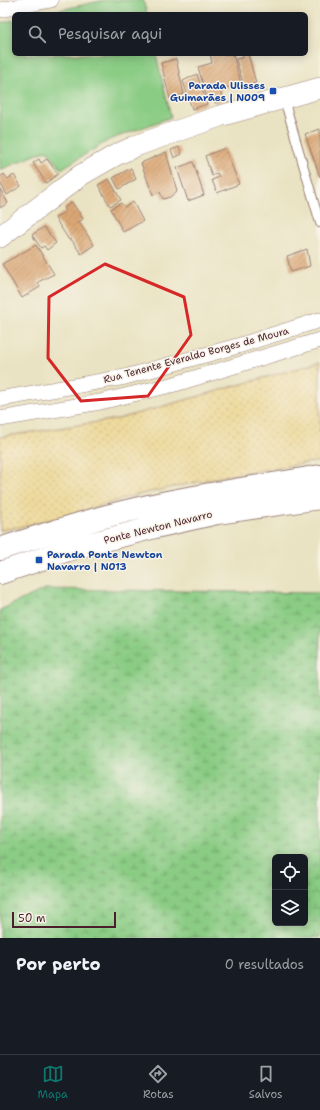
<!DOCTYPE html>
<html lang="pt">
<head>
<meta charset="utf-8">
<style>
  :root { --surface:#171b24; --page:#242831; --text:#f1f3f6; --muted:#9ea1a6; --line:#363941; --accent:#0f766e }
  body { margin:0; font-family:"Shantell Sans",sans-serif; background:var(--page); color:var(--text) }
  .controls { position:absolute; right:12px; bottom:12px; display:grid; overflow:hidden; border-radius:6px; box-shadow:0 2px 10px #0003 }
  .controls button { width:36px; height:36px; display:grid; place-items:center; padding:0; border:0; border-bottom:1px solid var(--line); background:var(--surface); color:var(--text); font:20px sans-serif }
  .scale { position:absolute; left:12px; bottom:10px; width:104px; box-sizing:border-box; padding-left:4px; border:2px solid #4a1f2b; border-top:0; font-size:11px; line-height:14px; white-space:nowrap; color:#4a1f2b; -webkit-text-stroke:3px #f7f3e8; paint-order:stroke }
  .list { margin:0; padding:0; list-style:none }
  h2 { display:flex; justify-content:space-between; align-items:center; height:52px; margin:0; padding:0 16px; font-size:17px }
  h2 small { font-size:13px; font-weight:400; color:var(--muted) }
  .icon { flex:none; width:22px; height:22px; fill:none; stroke:currentColor; stroke-width:2; stroke-linecap:round; stroke-linejoin:round }
  .map { position:relative; flex:none; width:320px; height:938px; overflow:hidden }
  .search { position:absolute; background:var(--surface); box-shadow:0 2px 10px #0003; left:12px; right:12px; top:12px; height:44px; display:flex; align-items:center; gap:10px; box-sizing:border-box; padding:0 14px; border-radius:6px; color:var(--muted); font-size:15px }
  .sheet { height:116px; background:var(--surface) }
  nav { display:flex; justify-content:space-around; align-items:center; box-sizing:border-box; height:56px; border-top:1px solid var(--line); background:var(--surface); font-size:11px; color:var(--muted) }
  nav a { display:grid; justify-items:center; gap:2px }
  nav .on { color:var(--accent) }
  .map>svg:first-child { display:block }
  .wetland { fill:url(#wetland-marsh); stroke:#6a7658; fill-rule:evenodd }
  .sand { fill:url(#sand-dots); stroke:#9c7c64 }
  .park { fill:#8acc84; stroke:#6a7658 }
  .building { fill:url(#building-hatch) }
  .lines { fill:none; stroke-linecap:round; stroke-linejoin:round }
  .lane-casing { stroke:#9a8177; stroke-width:10 }
  .street-casing { stroke:#9a8177; stroke-width:16 }
  .secondary-casing { stroke:#9a8177; stroke-width:22 }
  .primary-casing { stroke:#9a8177; stroke-width:24 }
  .lane { stroke:#fff; stroke-width:8 }
  .street { stroke:#fff; stroke-width:15 }
  .secondary { stroke:#fff; stroke-width:21 }
  .primary { stroke:#fff; stroke-width:22 }
  .marked { fill:none; stroke:#d62828; stroke-width:3; stroke-linejoin:round }
  .transit-dot { fill:#1a4fb4; stroke:#f7f3e8; stroke-width:1.5 }
  .labels { text-anchor:middle; dominant-baseline:central; stroke-width:3; stroke-linejoin:round; paint-order:stroke }
  .transit-label { font-size:10px; font-weight:bold; fill:#164399; stroke:#f7f3e8; text-anchor:end }
  .street-label { font-size:10px; fill:#4a1f2b; stroke:#f7f3e8 }
</style>
</head>
<body>
<div class="map">
<svg width="320" height="938" viewBox="0 0 320 938">
  <defs>
    <pattern id="wetland-marsh" width="20" height="14" patternUnits="userSpaceOnUse"><rect width="20" height="14" fill="#8acc84"/><path d="M1 5h8M5 5V1M11 12h8M15 12V8" fill="none" stroke="#73a56c"/></pattern>
    <pattern id="sand-dots" width="8" height="8" patternUnits="userSpaceOnUse"><rect width="8" height="8" fill="#eeda9e"/><path d="M2 2h.1M6 6h.1" fill="none" stroke="#cebb88" stroke-width="1.8" stroke-linecap="round"/></pattern>
    <pattern id="building-hatch" width="6" height="6" patternUnits="userSpaceOnUse"><rect width="6" height="6" fill="#dca876"/><path d="M-1 1l2-2M0 6l6-6M5 7l2-2" fill="none" stroke="#b48861"/></pattern>
  </defs>
  <rect width="100%" height="100%" fill="#f7f3e8"/>
  <filter id="ink" filterUnits="userSpaceOnUse"><feTurbulence type="fractalNoise" baseFrequency=".025" numOctaves="2"/><feDisplacementMap in="SourceGraphic" scale="8" xChannelSelector="R" yChannelSelector="G"/><feConvolveMatrix kernelMatrix="1 2 1 2 8 2 1 2 1" color-interpolation-filters="sRGB"/></filter>
  <filter id="wash" filterUnits="userSpaceOnUse"><feTurbulence type="fractalNoise" baseFrequency=".012" numOctaves="4" result="noise"/><feDisplacementMap in="SourceGraphic" scale="16" xChannelSelector="R" yChannelSelector="G"/><feGaussianBlur stdDeviation="0.9" result="paint"/><feColorMatrix in="noise" values="0 0 0 0 0 0 0 0 0 0 0 0 0 0 0 0 0 1.4 0 .05"/><feComposite in="paint" operator="in"/></filter>
  <g filter="url(#wash)">
    <rect width="100%" height="100%" fill="#eae3c3"/>
    <path class="wetland" d="M45 589 320 593V938H0V610ZM275 857H305V923H275Z"/>
    <path class="sand" d="M320 362V461L225 476 132 496 70 515 15 528 0 530V437L118 419Z"/>
    <path class="park" d="M105 0H143L147 14H41Z
      M14 20V54H156L171 117 109 140 61 169 47 150 0 170V23Z"/>
    <g id="blocks">
      <path class="building" d="M210 54H233L241 84 220 90 223 100 215 103 214 98 207 99 198 67 212 63Z
        M243 54H248L256 83 244 87 236 59 244 57Z
        M176 59 184 94 170 99 161 63Z
        M197 74 207 104 192 109 183 81Z
        M320 129V177L305 134Z
        M179 147 182 154 174 158 171 150Z
        M225 148 239 184 217 193 212 180 219 177 217 173 212 176 205 156Z
        M166 152 177 191 170 197 163 199 160 192 153 195 141 163Z
        M39 159 41 163 47 159 58 174 46 183 33 163Z
        M193 162 204 195 188 201 177 168Z
        M131 168 136 179 119 189 113 178Z
        M4 174 8 179 14 175 21 186 7 195 0 183V177Z
        M109 179 121 200 110 206 98 185Z
        M0 189 8 203 0 208Z
        M72 202 83 219 79 222 94 245 81 254 71 239 69 240 55 218 66 211 64 208Z
        M133 202 143 221 123 232 111 209 121 203 125 207Z
        M44 227 56 243 47 250 44 246 41 248 32 235Z
        M36 245 54 274 38 282 40 287 22 298 2 264Z
        M307 249 310 266 291 272 287 256Z"/>
    </g>
  </g>
  <g filter="url(#ink)">
    <use href="#blocks" fill-opacity="0" stroke="#9a8177" stroke-width="1"/>
    <g class="lines">
      <g class="lane-casing">
        <path id="lane" d="M284 99 320 223"/>
      </g>
      <g class="street-casing">
        <path id="street" d="M0 10 51 0
          M0 399 125 377 241 345 320 320
          M0 419 100 402 175 384 320 340"/>
      </g>
      <g class="secondary-casing">
        <path id="secondary" d="M0 237 81 175 116 155 138 145 220 116 320 88"/>
      </g>
      <g class="primary-casing">
        <path id="primary" d="M0 549C39 536 79 523 119 513 185 496 253 488 320 476
          M0 573 74 548 155 527 217 513 320 498"/>
      </g>
      <use href="#lane" class="lane"/>
      <use href="#street" class="street"/>
      <use href="#secondary" class="secondary"/>
      <use href="#primary" class="primary"/>
    </g>
  </g>
  <path class="marked" d="M105 264 184 297 191 335 148 396 81 401 48 358 49 297Z"/>
  <g class="transit-dot">
    <rect x="269" y="87" width="8" height="8" rx="2"/>
    <rect x="35" y="556" width="8" height="8" rx="2"/>
  </g>
  <g class="labels">
    <g class="transit-label">
      <text x="265" y="85">Parada Ulisses<tspan x="265" dy="12">Guimarães | N009</tspan></text>
      <text x="47" y="554" text-anchor="start">Parada Ponte Newton<tspan x="47" dy="12">Navarro | N013</tspan></text>
    </g>
    <g class="street-label">
      <text transform="translate(196 355) rotate(-15)">Rua Tenente Everaldo Borges de Moura</text>
      <text transform="translate(158 527) rotate(-14)">Ponte Newton Navarro</text>
    </g>
  </g>
</svg>
<div class="controls">
<button><svg class="icon" aria-label="locate" viewBox="0 0 24 24"><circle cx="12" cy="12" r="6"/><path d="M12 2v4M12 18v4M2 12h4M18 12h4"/></svg></button>
<button><svg class="icon" aria-label="layers" viewBox="0 0 24 24"><path d="M12 4l9 5-9 5-9-5zM3 14l9 5 9-5"/></svg></button>
</div>
<div class="scale">50 m</div>
<div class="search"><svg class="icon" aria-label="search" viewBox="0 0 24 24"><circle cx="10" cy="10" r="6"/><path d="M15 15l6 6"/></svg>Pesquisar aqui</div>
</div>
<section class="sheet">
<h2>Por perto<small>0 resultados</small></h2>
<ul class="list">
</ul>
</section>
<nav>
<a class="on"><svg class="icon" aria-label="map" viewBox="0 0 24 24"><path d="M3 6l6-2 6 2 6-2v14l-6 2-6-2-6 2zM9 4v14M15 6v14"/></svg>Mapa</a>
<a><svg class="icon" aria-label="directions" viewBox="0 0 24 24"><path d="M12 3l9 9-9 9-9-9zM9 14v-3h6M13 9l2 2-2 2"/></svg>Rotas</a>
<a><svg class="icon" aria-label="saved" viewBox="0 0 24 24"><path d="M7 4h10v16l-5-4-5 4z"/></svg>Salvos</a>
</nav>
</body>
</html>
